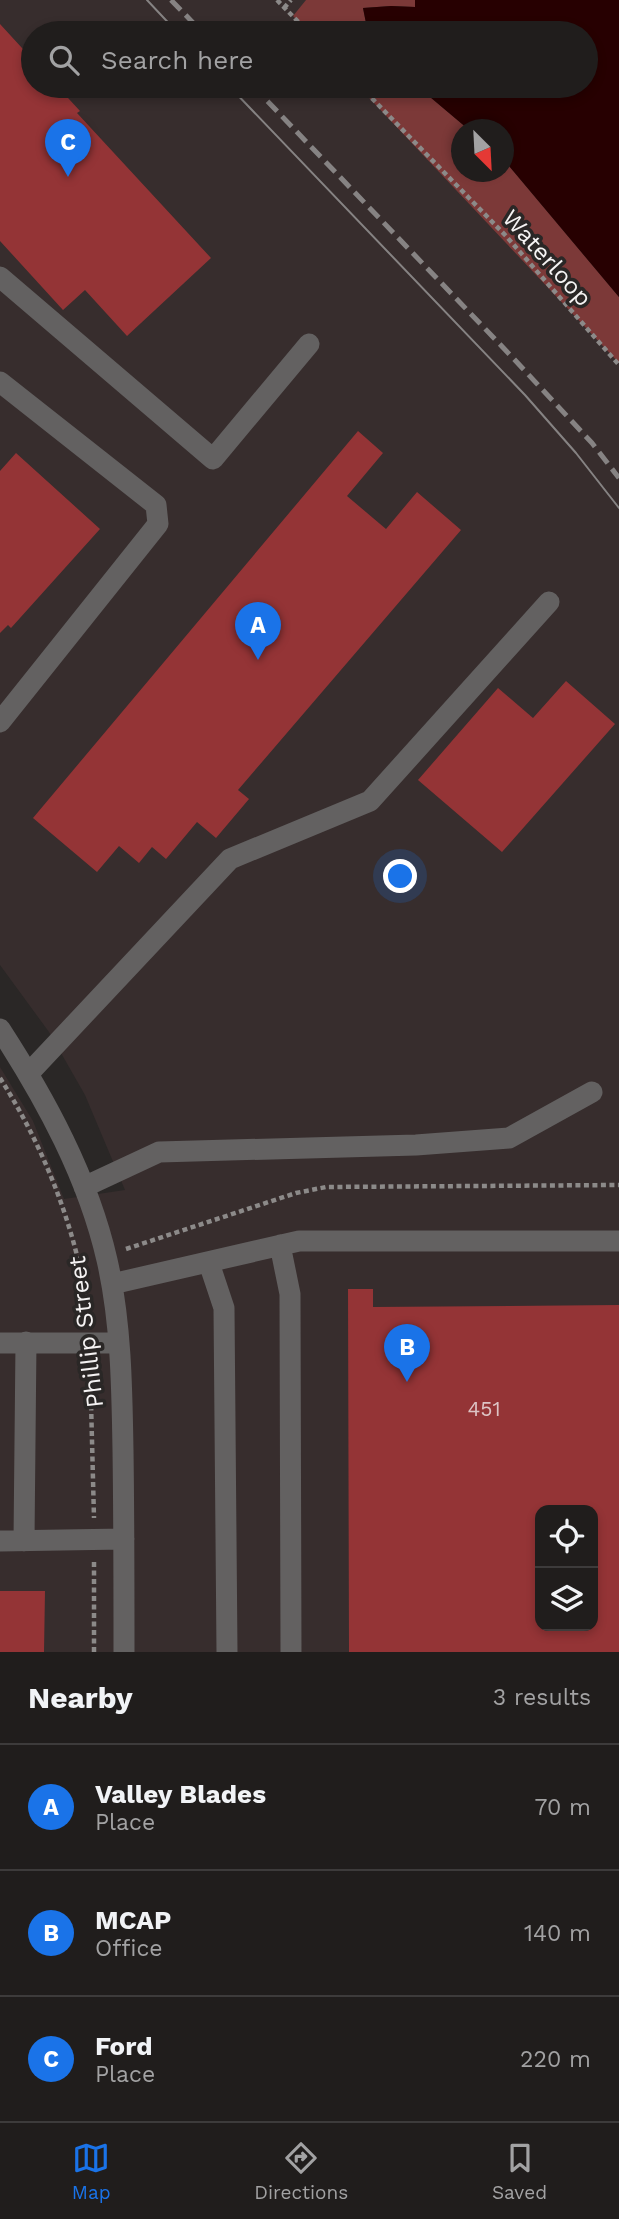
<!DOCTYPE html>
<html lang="en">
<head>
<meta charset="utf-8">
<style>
  :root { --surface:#201d1c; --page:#282625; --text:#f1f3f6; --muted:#a2a2a3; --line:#3d3b3b; --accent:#1a73e8 }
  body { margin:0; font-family:"Work Sans",sans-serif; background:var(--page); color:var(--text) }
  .controls { position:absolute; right:21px; bottom:21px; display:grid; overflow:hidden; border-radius:14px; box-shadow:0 4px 10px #0003 }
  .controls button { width:63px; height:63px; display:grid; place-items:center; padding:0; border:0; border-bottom:2px solid var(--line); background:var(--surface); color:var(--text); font:35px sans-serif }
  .compass { position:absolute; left:451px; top:119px; width:63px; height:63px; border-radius:50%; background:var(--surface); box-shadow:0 4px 10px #0003; rotate:156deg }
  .you { position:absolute; left:401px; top:877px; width:24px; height:24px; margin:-18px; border:5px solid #fff; border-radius:50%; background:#1a73e8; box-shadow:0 0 0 10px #1a73e833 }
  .badge { display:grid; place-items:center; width:46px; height:46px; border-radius:50%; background:var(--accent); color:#fff; font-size:23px; font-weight:700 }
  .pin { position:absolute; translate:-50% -58px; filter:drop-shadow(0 2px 4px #0008) }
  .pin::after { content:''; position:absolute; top:37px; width:24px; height:21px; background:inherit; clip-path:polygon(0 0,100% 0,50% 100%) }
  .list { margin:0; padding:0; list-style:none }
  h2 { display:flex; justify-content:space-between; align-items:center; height:91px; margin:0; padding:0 28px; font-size:30px }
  h2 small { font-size:23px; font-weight:400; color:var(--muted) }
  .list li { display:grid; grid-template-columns:46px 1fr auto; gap:21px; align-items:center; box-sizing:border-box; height:126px; padding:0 28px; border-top:2px solid var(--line) }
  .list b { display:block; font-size:26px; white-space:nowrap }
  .list p { margin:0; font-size:23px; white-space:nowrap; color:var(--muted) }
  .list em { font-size:23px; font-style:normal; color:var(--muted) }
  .icon { flex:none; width:38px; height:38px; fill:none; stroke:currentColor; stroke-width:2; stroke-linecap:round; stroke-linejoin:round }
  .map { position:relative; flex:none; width:619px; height:1652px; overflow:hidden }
  .search { position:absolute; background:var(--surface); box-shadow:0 4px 10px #0003; left:21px; right:21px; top:21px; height:77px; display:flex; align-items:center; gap:18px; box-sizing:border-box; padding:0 24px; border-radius:38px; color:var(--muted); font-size:26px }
  .sheet { height:469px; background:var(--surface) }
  nav { display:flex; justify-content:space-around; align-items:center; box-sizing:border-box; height:98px; border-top:2px solid var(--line); background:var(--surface); font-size:19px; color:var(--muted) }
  nav a { display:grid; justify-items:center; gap:4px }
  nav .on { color:var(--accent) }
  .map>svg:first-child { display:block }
  .built { fill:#372d2d; fill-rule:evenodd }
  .green { fill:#7c3938 }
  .water { fill:#270001 }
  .building { fill:#943436; fill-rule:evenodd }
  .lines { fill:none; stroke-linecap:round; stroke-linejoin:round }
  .path { stroke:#8c8a89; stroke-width:4.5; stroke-dasharray:5 3.5; stroke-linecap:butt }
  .minor { stroke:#636161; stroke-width:21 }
  .tram { stroke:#868383; stroke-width:2 }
  .rail { stroke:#868383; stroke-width:5; stroke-dasharray:14 7; stroke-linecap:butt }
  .labels { text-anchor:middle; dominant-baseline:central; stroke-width:7; stroke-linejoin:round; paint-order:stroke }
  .number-label { font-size:21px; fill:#ddc3c4 }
  .street-label { font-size:24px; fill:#f5f3f3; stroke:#2a2726 }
</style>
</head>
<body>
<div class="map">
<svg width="619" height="1652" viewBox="0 0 619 1652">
  <rect width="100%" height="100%" fill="#2a2726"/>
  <path class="built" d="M0 0H619V1652H0V1067L33 1121 64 1199 125 1190 85 1095 49 1032 0 965ZM33 33H586V86H33ZM462 130H504V172H462ZM540 1510H593V1626H540Z"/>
  <path class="green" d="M306 0H415V7L391 6 363 8 368 33H309L293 16Z
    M358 86H417L468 129 462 130V172H504V160L619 297V363Z"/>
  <path class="water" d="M415 0H619V297L504 160V130L468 129 417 86H586V33H368L363 8 391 6 415 7Z"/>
  <path class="building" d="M0 24 33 60V86H57L80 111 77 113 211 258 127 336 85 290 63 310 0 241Z
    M358 431 383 453 347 496 386 529 417 492 461 530 238 790 249 799 216 838 197 822 166 859 152 847 139 863 119 846 97 872 33 818Z
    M16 453 100 529 11 628 8 625 0 633V471Z
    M566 681 615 724 502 852 418 780 498 688 533 718Z
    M348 1289H373V1307L619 1305V1652H349ZM540 1510H593V1626H540Z
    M0 1591H45L44 1652H0Z"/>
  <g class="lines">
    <path class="path" d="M277 0 309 33
      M284 8 291 0
      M360 86 506 236 619 365
      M0 1078C37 1136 65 1202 80 1268 84 1286 85 1305 87 1322
      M126 1249 296 1193 326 1187 619 1185
      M90 1363 94 1518
      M94 1652V1559"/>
    <path class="minor" d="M0 277 213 459 309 344
      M0 382 156 505 158 524 0 722
      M0 1029C46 1100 88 1177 107 1260 121 1321 122 1387 123 1450 124 1517 124 1585 124 1652
      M29 1073 230 859 370 801 549 602
      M84 1187 159 1152 416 1145 509 1138 592 1092
      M280 1245 290 1294 291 1652
      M209 1263 224 1308 227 1652
      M112 1284 299 1241H619
      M0 1343H119
      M0 1541 124 1539
      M24 1541 26 1342"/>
    <path class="tram" d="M147 0 178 33
      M229 86 525 395 576 453 619 508"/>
    <path class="rail" d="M171 0 203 33
      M253 86 513 358 592 443 619 478"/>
  </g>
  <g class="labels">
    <g class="number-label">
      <text x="484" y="1408">451</text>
    </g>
    <g class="street-label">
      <text transform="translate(547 258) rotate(48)">Waterloop</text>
      <text transform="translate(86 1332) rotate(-97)">Phillip Street</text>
    </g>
  </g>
</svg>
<div class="controls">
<button><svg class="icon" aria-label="locate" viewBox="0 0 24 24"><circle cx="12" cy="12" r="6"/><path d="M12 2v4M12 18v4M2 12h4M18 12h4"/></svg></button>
<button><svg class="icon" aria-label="layers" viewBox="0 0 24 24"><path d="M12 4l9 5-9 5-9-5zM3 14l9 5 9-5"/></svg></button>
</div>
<svg class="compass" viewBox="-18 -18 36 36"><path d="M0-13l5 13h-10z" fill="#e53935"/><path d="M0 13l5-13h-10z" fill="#a2a2a3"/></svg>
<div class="you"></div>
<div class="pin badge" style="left:258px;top:660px">A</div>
<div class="pin badge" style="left:407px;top:1382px">B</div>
<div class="pin badge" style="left:68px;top:177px">C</div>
<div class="search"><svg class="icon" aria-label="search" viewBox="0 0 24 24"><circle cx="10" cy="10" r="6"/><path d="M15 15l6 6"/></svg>Search here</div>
</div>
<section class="sheet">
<h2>Nearby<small>3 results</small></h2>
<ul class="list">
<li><span class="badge">A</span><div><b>Valley Blades</b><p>Place</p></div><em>70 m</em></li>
<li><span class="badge">B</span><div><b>MCAP</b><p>Office</p></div><em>140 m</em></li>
<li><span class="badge">C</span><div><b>Ford</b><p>Place</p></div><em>220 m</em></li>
</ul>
</section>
<nav>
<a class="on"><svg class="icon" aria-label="map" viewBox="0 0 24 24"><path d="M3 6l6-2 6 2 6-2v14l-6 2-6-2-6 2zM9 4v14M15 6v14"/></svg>Map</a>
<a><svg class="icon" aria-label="directions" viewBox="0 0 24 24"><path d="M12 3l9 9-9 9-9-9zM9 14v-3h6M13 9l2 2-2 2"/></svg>Directions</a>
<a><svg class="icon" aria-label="saved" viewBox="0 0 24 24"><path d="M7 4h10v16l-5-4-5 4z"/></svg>Saved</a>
</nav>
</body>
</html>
